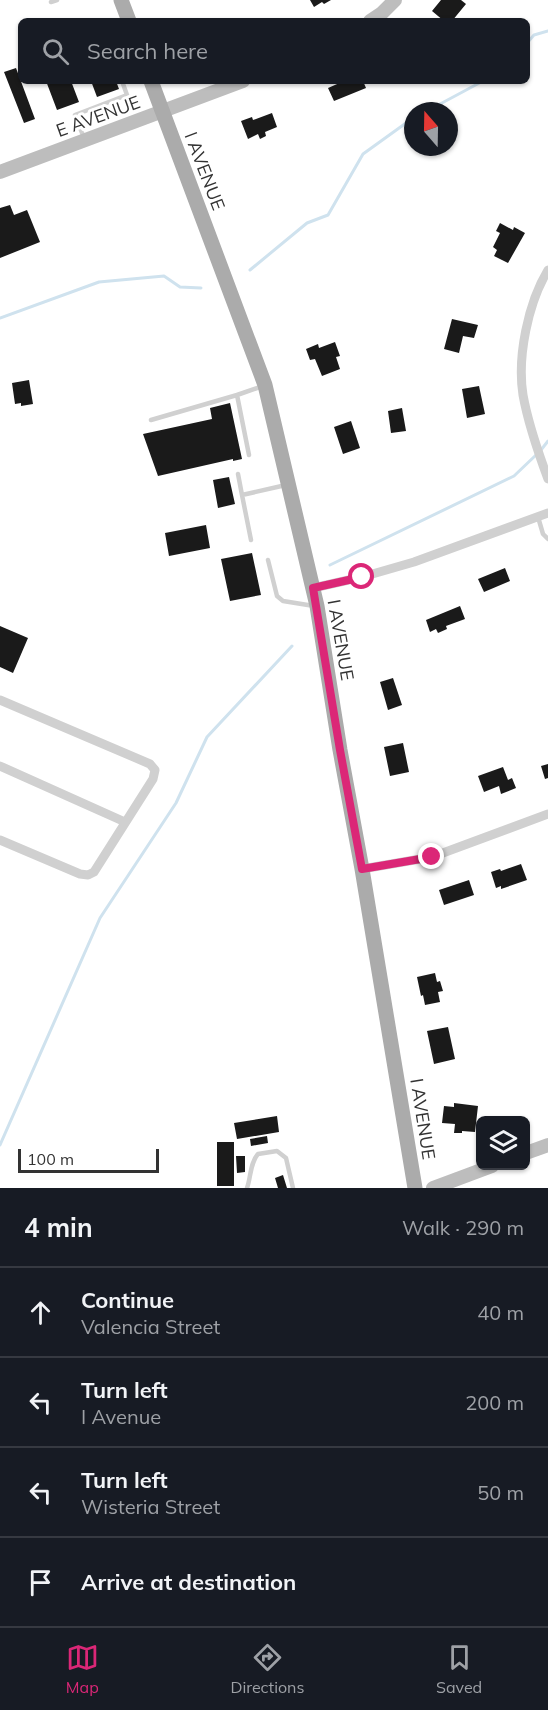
<!DOCTYPE html>
<html lang="en">
<head>
<meta charset="utf-8">
<style>
  :root { --surface:#171b24; --page:#20242c; --text:#f1f3f6; --muted:#9ea1a6; --line:#363941; --accent:#db2777 }
  body { margin:0; font-family:Mulish,sans-serif; background:var(--page); color:var(--text) }
  .controls { position:absolute; right:18px; bottom:18px; display:grid; overflow:hidden; border-radius:9px; box-shadow:0 2px 4px #0004 }
  .controls button { width:54px; height:54px; display:grid; place-items:center; padding:0; border:0; border-bottom:2px solid var(--line); background:var(--surface); color:var(--text); font:30px sans-serif }
  .compass { position:absolute; left:404px; top:102px; width:54px; height:54px; border-radius:50%; background:var(--surface); box-shadow:0 2px 4px #0004; rotate:340deg }
  .scale { position:absolute; left:18px; bottom:15px; width:141px; box-sizing:border-box; padding-left:6px; border:3px solid #333; border-top:0; font-size:16px; line-height:21px; white-space:nowrap; color:#333; -webkit-text-stroke:4px #fff; paint-order:stroke }
  .stop { position:absolute; width:18px; height:18px; margin:-14px; border:4px solid #db2777; border-radius:50%; background:#fff }
  .stop.end { background:#db2777; border-color:#fff; box-shadow:0 2px 6px #0008 }
  .list { margin:0; padding:0; list-style:none }
  h2 { display:flex; justify-content:space-between; align-items:center; height:78px; margin:0; padding:0 24px; font-size:26px }
  h2 small { font-size:20px; font-weight:400; color:var(--muted) }
  .list li { display:grid; grid-template-columns:39px 1fr auto; gap:18px; align-items:center; box-sizing:border-box; height:90px; padding:0 24px; border-top:2px solid var(--line) }
  .list b { display:block; font-size:22px; white-space:nowrap }
  .list p { margin:0; font-size:20px; white-space:nowrap; color:var(--muted) }
  .list em { font-size:20px; font-style:normal; color:var(--muted) }
  .icon { flex:none; width:33px; height:33px; fill:none; stroke:currentColor; stroke-width:2; stroke-linecap:round; stroke-linejoin:round }
  .map { position:relative; flex:none; width:548px; height:1188px; overflow:hidden }
  .search { position:absolute; background:var(--surface); box-shadow:0 2px 4px #0004; left:18px; right:18px; top:18px; height:66px; display:flex; align-items:center; gap:15px; box-sizing:border-box; padding:0 21px; border-radius:9px; color:var(--muted); font-size:22px }
  .sheet { height:438px; background:var(--surface) }
  nav { display:flex; justify-content:space-around; align-items:center; box-sizing:border-box; height:84px; border-top:2px solid var(--line); background:var(--surface); font-size:16px; color:var(--muted) }
  nav a { display:grid; justify-items:center; gap:3px }
  nav .on { color:var(--accent) }
  .map>svg:first-child { display:block }
  .lines { fill:none; stroke-linecap:round; stroke-linejoin:round }
  .stream { stroke:#cfe2ee; stroke-width:3 }
  .building { fill:#1a1a1a }
  .lane { stroke:#d0d0d0; stroke-width:4.5 }
  .street { stroke:#d0d0d0; stroke-width:9 }
  .secondary { stroke:#bdbdbd; stroke-width:14 }
  .primary { stroke:#ababab; stroke-width:15 }
  .route { stroke:#db2777; stroke-width:8 }
  .labels { text-anchor:middle; dominant-baseline:central; stroke-width:6; stroke-linejoin:round; paint-order:stroke }
  .street-label { font-size:18px; fill:#333; stroke:#fff }
</style>
</head>
<body>
<div class="map">
<svg width="548" height="1188" viewBox="0 0 548 1188">
  <rect width="100%" height="100%" fill="#fff"/>
  <g class="lines">
    <path class="stream" d="M527 43 534 35 548 31
      M427 111 483 81
      M250 270 307 223 328 215 363 154 413 118
      M0 318 99 282 164 276 180 287 201 288
      M541 450 548 441
      M330 565 514 476 536 455
      M0 1145 100 918 176 803 207 737 292 646"/>
  </g>
  <path class="building" d="M310 0H331L324 4 322 2 314 7Z
    M441 0H461L466 4 452 21H444L432 11Z
    M16 68 35 119 24 123 4 72Z
    M46 81H71L79 102 57 110Z
    M91 81H116L119 89 97 97Z
    M344 81H363L366 88 334 101 328 88Z
    M272 113 277 127 265 132 266 136 260 139 258 134 248 139 241 121 252 117 253 120Z
    M10 205 14 215 27 210 40 242 0 258V208Z
    M500 223 513 230 514 227 525 233 508 263 494 256 497 250 493 247 500 233 496 231Z
    M452 319 478 325 474 338 463 336 459 353 444 349Z
    M335 342 340 356 336 357 340 369 322 376 315 359 310 360 306 349 318 344 319 348Z
    M29 380 33 404 21 406V403L15 404 12 383Z
    M479 386 485 414 467 418 462 389Z
    M230 403 242 459 233 461V459L158 476 143 434 212 419 210 408Z
    M402 408 406 431 391 433 388 411Z
    M351 421 360 448 343 454 334 427Z
    M229 477 235 504 218 508 213 480Z
    M206 525 210 548 169 556 165 533Z
    M252 553 261 595 230 601 221 559Z
    M505 568 510 581 484 592 478 579Z
    M460 606 465 619 446 626 447 629 438 633 436 629 430 632 426 620Z
    M0 626 28 638 13 673 0 667Z
    M393 678 402 705 388 710 380 682Z
    M403 743 409 772 390 776 384 747Z
    M548 764V778L545 779 541 766Z
    M503 767 508 780 512 778 516 788 501 794 499 786 484 792 478 776Z
    M521 864 527 880 501 889V886L496 888 491 872 500 869 501 871Z
    M469 880 474 895 444 905 439 890Z
    M435 973 437 982 440 981 443 991 438 992 440 1002 425 1005 423 995 421 996 417 977Z
    M448 1027 455 1059 434 1064 427 1031Z
    M454 1103 478 1106 475 1132 462 1131V1133H454L455 1124 442 1123 444 1106 454 1107Z
    M277 1116 279 1132 237 1139 234 1123Z
    M267 1136 268 1143 251 1146 250 1139Z
    M217 1142H234V1186H217Z
    M236 1156H245V1172L237 1173Z
    M283 1175 287 1188H278L275 1178Z"/>
  <g class="lines">
    <path class="lane" d="M51 2 57 0
      M84 138 75 115 127 95 122 81
      M151 420 237 395
      M249 455 237 395 263 386
      M238 474 242 495
      M538 517 543 534 548 539
      M251 540 242 495 286 485
      M268 560 277 596 283 601 314 606
      M247 1188C251 1177 250 1163 258 1154L277 1151 286 1158 293 1188"/>
    <path class="street" d="M548 270C528 303 517 357 523 395 528 423 538 452 548 479
      M313 588 362 577 414 562 548 513
      M0 700 150 764 155 770 153 779 94 872 88 875 80 874 0 840
      M0 766 125 822
      M362 869 432 857 548 814"/>
    <path class="secondary" d="M370 21 382 13 395 0
      M0 172 243 81
      M526 1153 548 1145
      M433 1188 492 1166"/>
    <path class="primary" d="M121 0 129 21
      M151 81 265 385 317 606 340 750 362 869 415 1188"/>
  </g>
  <g class="lines">
    <path class="route" d="M362 577 313 588 340 750 362 869 432 857"/>
  </g>
  <g class="labels">
    <g class="street-label">
      <text transform="translate(98 116) rotate(-20)">E AVENUE</text>
      <text transform="translate(205 171) rotate(69)">I AVENUE</text>
      <text transform="translate(341 640) rotate(80)">I AVENUE</text>
      <text transform="translate(423 1119) rotate(81)">I AVENUE</text>
    </g>
  </g>
</svg>
<div class="controls">
<button><svg class="icon" aria-label="layers" viewBox="0 0 24 24"><path d="M12 4l9 5-9 5-9-5zM3 14l9 5 9-5"/></svg></button>
</div>
<svg class="compass" viewBox="-18 -18 36 36"><path d="M0-13l5 13h-10z" fill="#e53935"/><path d="M0 13l5-13h-10z" fill="#9ea1a6"/></svg>
<div class="scale">100 m</div>
<div class="stop" style="left:362px;top:577px"></div>
<div class="stop end" style="left:432px;top:857px"></div>
<div class="search"><svg class="icon" aria-label="search" viewBox="0 0 24 24"><circle cx="10" cy="10" r="6"/><path d="M15 15l6 6"/></svg>Search here</div>
</div>
<section class="sheet">
<h2>4 min<small>Walk · 290 m</small></h2>
<ul class="list">
<li><svg class="icon" aria-label="ahead" viewBox="0 0 24 24"><path d="M12 20V5M6 11l6-6 6 6"/></svg><div><b>Continue</b><p>Valencia Street</p></div><em>40 m</em></li>
<li><svg class="icon" aria-label="left" viewBox="0 0 24 24"><path d="M17 20v-9H6M10 6l-5 5 5 5"/></svg><div><b>Turn left</b><p>I Avenue</p></div><em>200 m</em></li>
<li><svg class="icon" aria-label="left" viewBox="0 0 24 24"><path d="M17 20v-9H6M10 6l-5 5 5 5"/></svg><div><b>Turn left</b><p>Wisteria Street</p></div><em>50 m</em></li>
<li><svg class="icon" aria-label="arrive" viewBox="0 0 24 24"><path d="M6 21V4h12l-3 4 3 4H6"/></svg><div><b>Arrive at destination</b></div></li>
</ul>
</section>
<nav>
<a class="on"><svg class="icon" aria-label="map" viewBox="0 0 24 24"><path d="M3 6l6-2 6 2 6-2v14l-6 2-6-2-6 2zM9 4v14M15 6v14"/></svg>Map</a>
<a><svg class="icon" aria-label="directions" viewBox="0 0 24 24"><path d="M12 3l9 9-9 9-9-9zM9 14v-3h6M13 9l2 2-2 2"/></svg>Directions</a>
<a><svg class="icon" aria-label="saved" viewBox="0 0 24 24"><path d="M7 4h10v16l-5-4-5 4z"/></svg>Saved</a>
</nav>
</body>
</html>
